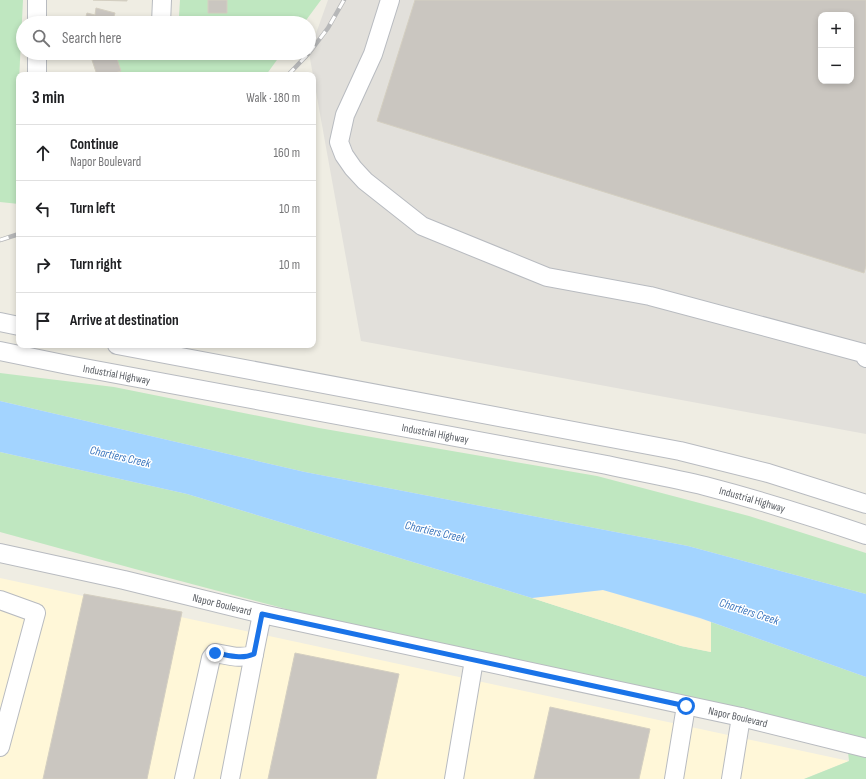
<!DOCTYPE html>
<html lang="en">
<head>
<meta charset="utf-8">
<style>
  :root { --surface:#fff; --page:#f6f6f6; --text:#202124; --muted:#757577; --line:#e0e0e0 }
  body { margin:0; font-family:"Sofia Sans Condensed",sans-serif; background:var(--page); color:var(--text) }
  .controls { position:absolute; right:12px; top:12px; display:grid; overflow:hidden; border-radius:8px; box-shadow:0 2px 6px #0003 }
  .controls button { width:36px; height:36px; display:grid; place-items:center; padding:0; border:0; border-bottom:1px solid var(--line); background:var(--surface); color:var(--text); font:20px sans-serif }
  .stop { position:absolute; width:12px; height:12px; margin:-9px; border:3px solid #1a73e8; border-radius:50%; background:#fff }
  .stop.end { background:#1a73e8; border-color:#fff; box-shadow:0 1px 4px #0008 }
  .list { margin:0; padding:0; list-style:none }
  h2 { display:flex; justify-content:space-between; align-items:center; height:52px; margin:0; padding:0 16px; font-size:17px }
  h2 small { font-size:13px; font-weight:400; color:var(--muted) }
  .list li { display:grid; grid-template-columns:26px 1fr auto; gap:12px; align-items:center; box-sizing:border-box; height:56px; padding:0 16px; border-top:1px solid var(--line) }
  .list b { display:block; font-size:15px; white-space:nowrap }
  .list p { margin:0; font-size:13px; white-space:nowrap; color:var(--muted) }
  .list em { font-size:13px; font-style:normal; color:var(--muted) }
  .icon { flex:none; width:22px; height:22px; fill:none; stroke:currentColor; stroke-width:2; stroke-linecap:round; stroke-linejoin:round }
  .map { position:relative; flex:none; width:866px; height:779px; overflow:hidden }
  .search { position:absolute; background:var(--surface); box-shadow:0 2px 6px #0003; left:16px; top:16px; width:300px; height:44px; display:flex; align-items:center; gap:10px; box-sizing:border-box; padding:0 14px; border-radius:22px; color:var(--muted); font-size:15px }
  .panel { position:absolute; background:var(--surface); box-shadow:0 2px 6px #0003; left:16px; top:72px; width:300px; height:276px; border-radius:8px }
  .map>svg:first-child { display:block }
  .commercial { fill:#fff7d8 }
  .industrial { fill:#e2e0db; fill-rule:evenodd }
  .green { fill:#bfe7c0 }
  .sand { fill:#fcf3d1 }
  .water { fill:#a3d4ff }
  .building { fill:#cac6c0; stroke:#d4cfc1; fill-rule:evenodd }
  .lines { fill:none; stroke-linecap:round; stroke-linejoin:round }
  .minor-casing { stroke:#b8bbc0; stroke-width:20 }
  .minor { stroke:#fff; stroke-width:18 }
  .rail-casing { stroke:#b6b7b8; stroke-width:4.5 }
  .rail { stroke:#fff; stroke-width:3; stroke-dasharray:9; stroke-linecap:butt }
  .route { stroke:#1a73e8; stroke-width:5 }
  .labels { text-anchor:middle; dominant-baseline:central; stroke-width:3; stroke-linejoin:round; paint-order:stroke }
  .street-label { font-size:11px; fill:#5b5f65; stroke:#fff }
  .water-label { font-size:12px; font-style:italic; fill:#3e78bf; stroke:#fff }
</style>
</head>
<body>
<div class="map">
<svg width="866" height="779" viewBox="0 0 866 779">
  <rect width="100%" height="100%" fill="#efede3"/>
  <path class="commercial" d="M0 578 849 761 804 779H0Z"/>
  <path class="industrial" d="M328 0H866V434L361 341 309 53ZM821 15H851V81H821Z"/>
  <path class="green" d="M0 0H23L17 121H19V204L0 202Z
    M180 0H321L304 23H154L179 16Z
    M116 53H282L266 75H103Z
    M0 373 114 387 319 428 597 476 749 516 866 553V594L688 546 305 472 0 401Z
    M0 452 187 494 532 598 681 646 711 652V622L866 677V779H804L849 761 846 733 612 681 388 636 135 569 0 532Z"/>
  <path class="sand" d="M603 590 711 622V652L681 646 532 598Z"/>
  <path class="water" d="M0 401 305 472 688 546 866 594V677L700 618 603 590 532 598 187 494 0 452Z"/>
  <path class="building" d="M93 0H127V1Z
    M208 0H227V13H208Z
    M415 0H866V266L864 273 377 121ZM821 15H851V81H821Z
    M96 8 115 13 112 23H84L87 13 95 15Z
    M111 53H115L121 71 109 75H97L92 60Z
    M84 594 182 612 147 779H43Z
    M295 653 399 674 376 779H268Z
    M550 707 650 729 639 779H534Z"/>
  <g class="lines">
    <g class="minor-casing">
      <g id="minor">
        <path d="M390 0 373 54 345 115 339 142 344 155 353 168 365 181 422 226 547 277 650 296 863 353 866 358"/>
        <path d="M37 23V0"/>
        <path d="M161 23 162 0"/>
        <path d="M37 75V53"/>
        <path d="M0 322 19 326"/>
        <path d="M117 345 680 451 768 473 866 504"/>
        <path id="s1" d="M0 351 68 365 607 465C639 472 673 478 705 486 759 500 813 517 866 535"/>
        <path id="s2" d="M0 553 124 580 262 614 741 717 866 748"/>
        <path d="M0 600 36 613 0 747"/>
        <path d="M184 779 211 658 215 653C228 655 241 660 254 654L262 614"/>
        <path d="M230 779 254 654"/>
        <path d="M454 779 474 660"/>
        <path d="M674 779 686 706"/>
        <path d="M731 779 741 717"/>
      </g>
    </g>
    <use href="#minor" class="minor"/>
    <g class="rail-casing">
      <path id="rail" d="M309 53 328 28 344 0
        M288 75 309 53
        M0 240 19 234"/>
    </g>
    <use href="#rail" class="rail"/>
  </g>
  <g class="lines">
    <path class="route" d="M215 653C228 655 241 660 254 654L262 614 686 706"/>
  </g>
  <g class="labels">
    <g class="street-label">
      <text stroke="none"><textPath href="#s1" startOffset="119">Industrial Highway</textPath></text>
      <text stroke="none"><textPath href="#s1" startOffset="443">Industrial Highway</textPath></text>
      <text stroke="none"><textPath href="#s1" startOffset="767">Industrial Highway</textPath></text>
      <text stroke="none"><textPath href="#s2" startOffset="228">Napor Boulevard</textPath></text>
      <text stroke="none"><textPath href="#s2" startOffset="756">Napor Boulevard</textPath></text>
    </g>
    <g class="water-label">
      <text transform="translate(120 457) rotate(13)">Chartiers Creek</text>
      <text transform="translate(435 532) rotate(13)">Chartiers Creek</text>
      <text transform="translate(749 612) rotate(18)">Chartiers Creek</text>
    </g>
  </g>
</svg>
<div class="controls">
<button>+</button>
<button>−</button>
</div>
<div class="stop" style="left:686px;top:706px"></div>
<div class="stop end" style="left:215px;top:653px"></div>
<div class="search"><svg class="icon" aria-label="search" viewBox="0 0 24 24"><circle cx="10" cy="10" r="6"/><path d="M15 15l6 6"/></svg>Search here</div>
<section class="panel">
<h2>3 min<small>Walk · 180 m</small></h2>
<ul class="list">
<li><svg class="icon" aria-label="ahead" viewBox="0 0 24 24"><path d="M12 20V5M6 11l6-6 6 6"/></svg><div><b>Continue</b><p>Napor Boulevard</p></div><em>160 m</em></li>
<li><svg class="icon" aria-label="left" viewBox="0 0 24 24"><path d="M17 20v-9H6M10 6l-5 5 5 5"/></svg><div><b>Turn left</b></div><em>10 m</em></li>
<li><svg class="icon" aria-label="right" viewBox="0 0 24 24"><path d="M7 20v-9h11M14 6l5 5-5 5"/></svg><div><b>Turn right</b></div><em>10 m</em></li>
<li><svg class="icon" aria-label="arrive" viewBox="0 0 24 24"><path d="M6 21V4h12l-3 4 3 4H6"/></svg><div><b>Arrive at destination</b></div></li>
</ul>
</section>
</div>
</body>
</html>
